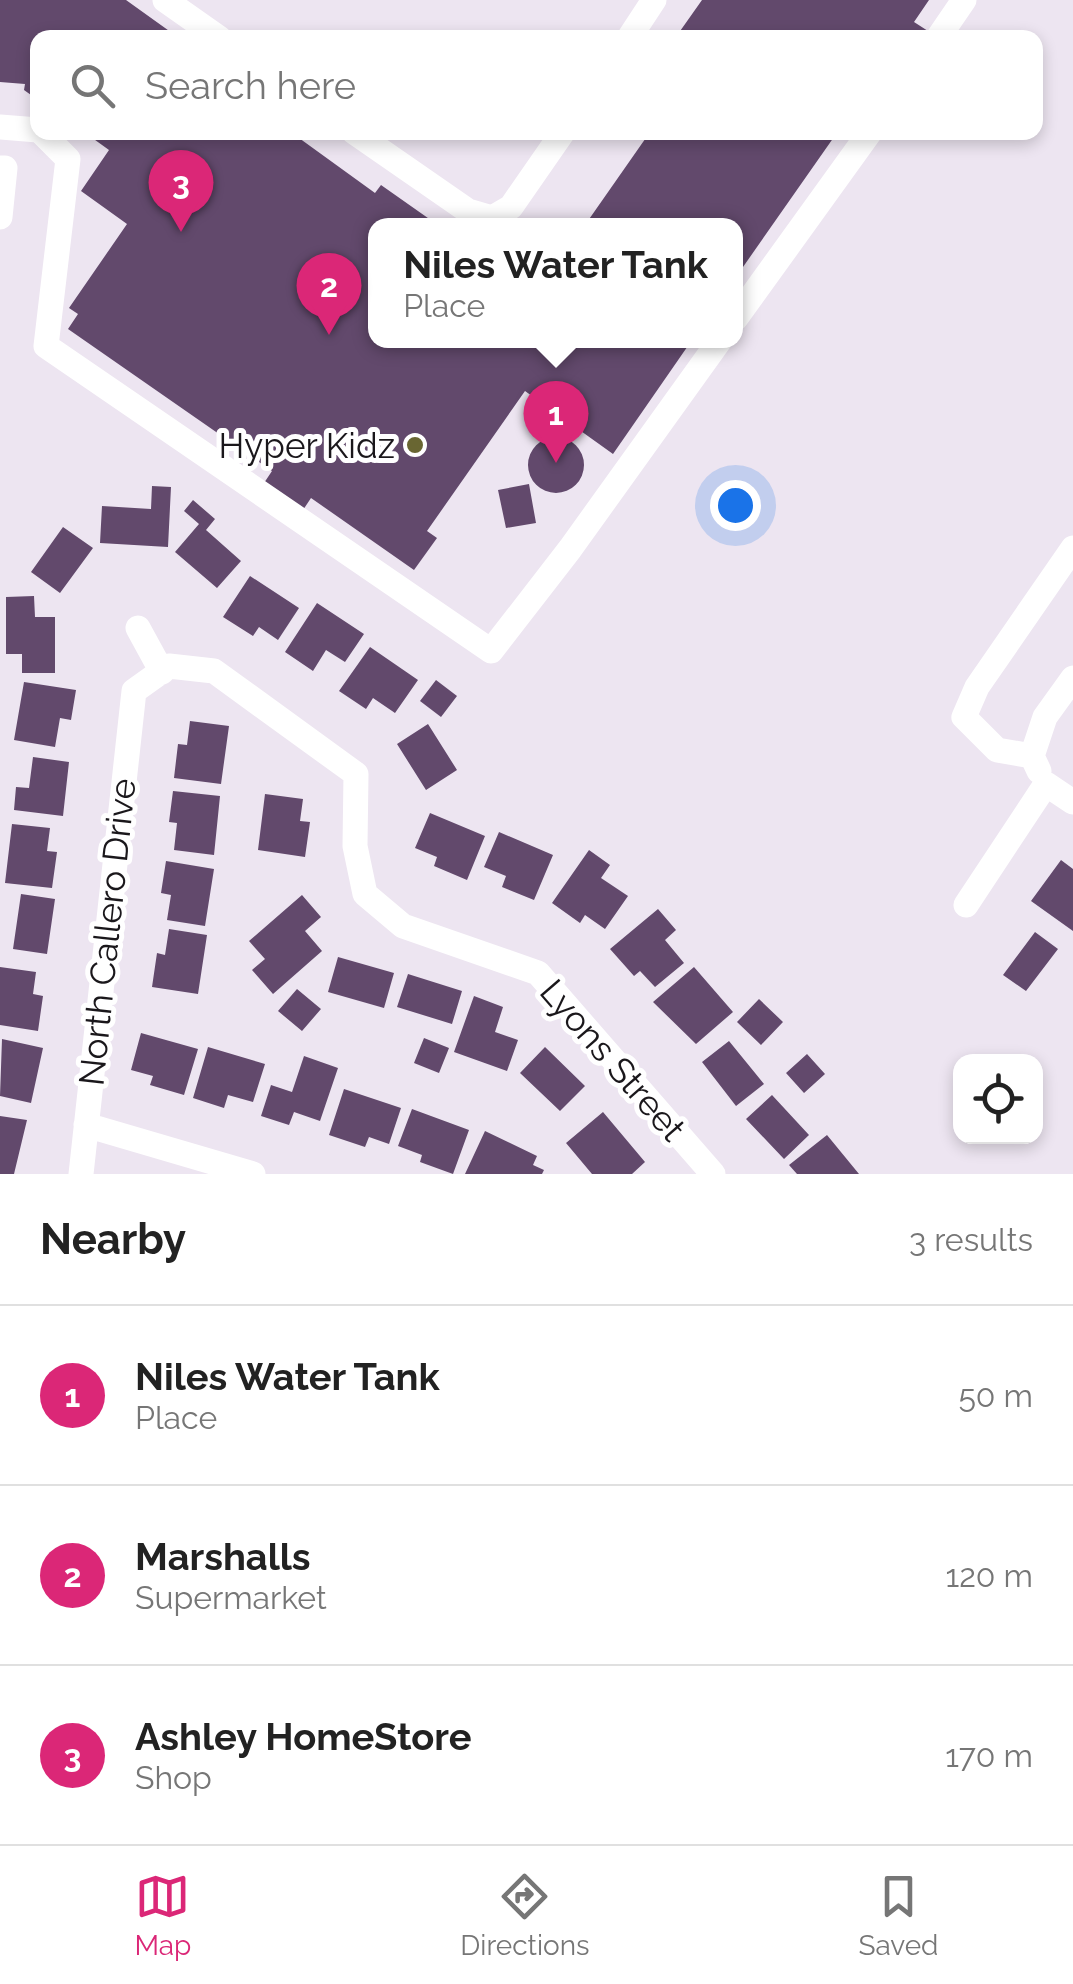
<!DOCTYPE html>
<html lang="en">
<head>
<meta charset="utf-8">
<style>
  :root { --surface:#fff; --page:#f2f2f2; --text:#222; --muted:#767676; --line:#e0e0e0; --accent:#db2777 }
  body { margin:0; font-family:Raleway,sans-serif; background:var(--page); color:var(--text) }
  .controls { position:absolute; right:30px; bottom:30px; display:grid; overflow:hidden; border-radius:20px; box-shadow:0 5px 15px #0003 }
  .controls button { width:90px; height:90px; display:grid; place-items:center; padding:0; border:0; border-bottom:2px solid var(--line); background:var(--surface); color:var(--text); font:50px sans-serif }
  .you { position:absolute; left:735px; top:505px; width:35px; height:35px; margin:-25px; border:8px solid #fff; border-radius:50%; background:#1a73e8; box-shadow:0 0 0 15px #1a73e833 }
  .badge { display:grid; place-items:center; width:65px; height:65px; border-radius:50%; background:var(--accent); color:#fff; font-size:32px; font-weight:700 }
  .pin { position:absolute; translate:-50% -82px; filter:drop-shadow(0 2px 5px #0008) }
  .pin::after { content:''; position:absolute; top:52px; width:35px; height:30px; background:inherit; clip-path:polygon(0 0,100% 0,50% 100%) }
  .popup { position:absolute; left:368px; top:218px; width:375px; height:130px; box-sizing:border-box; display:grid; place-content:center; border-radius:20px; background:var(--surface); filter:drop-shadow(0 2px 8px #0005); font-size:32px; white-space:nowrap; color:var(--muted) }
  .popup b { font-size:38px; color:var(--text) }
  .popup::after { content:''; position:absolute; left:50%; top:100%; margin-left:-20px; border:20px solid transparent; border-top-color:var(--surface) }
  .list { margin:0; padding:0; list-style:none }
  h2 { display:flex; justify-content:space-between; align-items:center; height:130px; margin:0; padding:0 40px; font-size:42px }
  h2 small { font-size:32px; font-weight:400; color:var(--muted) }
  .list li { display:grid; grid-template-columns:65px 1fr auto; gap:30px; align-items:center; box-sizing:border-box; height:180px; padding:0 40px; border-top:2px solid var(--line) }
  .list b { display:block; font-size:38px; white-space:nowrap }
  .list p { margin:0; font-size:32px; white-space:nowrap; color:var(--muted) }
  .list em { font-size:32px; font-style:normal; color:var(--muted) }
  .icon { flex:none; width:55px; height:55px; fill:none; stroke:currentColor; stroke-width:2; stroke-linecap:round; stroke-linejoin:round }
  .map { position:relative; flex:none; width:1073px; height:1174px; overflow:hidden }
  .search { position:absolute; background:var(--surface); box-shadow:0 5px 15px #0003; left:30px; right:30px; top:30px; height:110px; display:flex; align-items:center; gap:25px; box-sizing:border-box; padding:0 35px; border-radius:20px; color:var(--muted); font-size:38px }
  .sheet { height:670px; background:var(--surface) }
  nav { display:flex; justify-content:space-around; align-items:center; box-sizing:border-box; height:140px; border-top:2px solid var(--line); background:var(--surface); font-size:28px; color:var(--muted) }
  nav a { display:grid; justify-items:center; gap:5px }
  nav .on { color:var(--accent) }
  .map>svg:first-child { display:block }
  .building { fill:#62496c }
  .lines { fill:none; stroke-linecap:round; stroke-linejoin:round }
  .minor { stroke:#fff; stroke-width:25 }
  .poi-dot { fill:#696632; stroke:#fff; stroke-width:4 }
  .labels { text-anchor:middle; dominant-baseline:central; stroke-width:10; stroke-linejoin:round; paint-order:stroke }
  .poi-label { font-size:35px; fill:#1a171b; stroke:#fff; text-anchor:end }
  .street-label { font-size:35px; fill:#1a171b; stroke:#fff }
</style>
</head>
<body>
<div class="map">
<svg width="1073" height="1174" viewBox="0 0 1073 1174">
  <rect width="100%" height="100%" fill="#ede5f1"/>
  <path class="building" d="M0 0H126L179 38H38V100L24 90 25 84 0 82Z
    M702 0H929L914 22 928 31 924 38H683L678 34Z
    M84 132H302L299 138 375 193 381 185 435 223 376 225V340H692L613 454 525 391 427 531 437 538 414 570 311 498 303 510 264 483 272 471 68 329 78 314 69 308 127 224 81 191 109 150Z
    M650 132H827L834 137 736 277V225H585Z
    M528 465a28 28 0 1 1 56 0a28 28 0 1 1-56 0Z
    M529 484 536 523 506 528 498 490Z
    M152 486 171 487 168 547 100 543 102 506 151 509Z
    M193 500 215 519 206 530 241 561 217 588 175 552 199 524 184 511Z
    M63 527 93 548 60 593 31 572Z
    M250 576 299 608 278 640 259 627 253 636 223 617Z
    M34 596 35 617H55V673H22V654H6V597Z
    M317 603 364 634 345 662 326 650 313 671 285 652Z
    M370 647 418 680 395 713 373 698 366 709 339 691Z
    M436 680 457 696 441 717 420 701Z
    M24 682 76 690 71 720 60 718 55 747 14 740Z
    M190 721 229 726 221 784 174 778 178 744 187 745Z
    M428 724 457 770 426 790 397 744Z
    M33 757 69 762 63 816 14 810 16 787 29 788Z
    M173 791 220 796 214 855 174 850 177 823 169 822Z
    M265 794 303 799 300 821 310 822 305 857 258 850Z
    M430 813 485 836 467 880 434 866 437 857 415 848Z
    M12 824 50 828 47 851 57 852 52 888 5 883Z
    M499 832 553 855 534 900 502 887 506 876 484 867Z
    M589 850 610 865 601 878 628 896 605 929 585 915 580 923 552 903Z
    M1061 860 1073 869V931L1031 901Z
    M166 861 214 869 205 926 167 920 171 895 161 893Z
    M21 894 55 899 47 954 13 949Z
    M302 895 321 917 305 931 322 951 273 994 252 970 265 959 249 941Z
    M658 909 676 930 665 940 684 963 655 987 640 971 634 976 610 949Z
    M169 929 207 935 198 994 152 987 157 953 165 955Z
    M1035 932 1058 949 1026 991 1003 975Z
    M338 957 394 973 384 1008 328 992Z
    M0 967 36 972 33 994 43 996 38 1031 0 1025Z
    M694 967 733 1012 696 1044 653 1002Z
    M408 974 462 991 452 1024 397 1007Z
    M297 989 321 1009 302 1031 278 1011Z
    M474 996 503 1007 495 1032 518 1040 507 1071 454 1052Z
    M759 999 783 1022 761 1045 737 1022Z
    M141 1033 198 1049 184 1095 150 1085 153 1076 131 1070Z
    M424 1038 449 1048 439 1073 414 1063Z
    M2 1039 43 1048 31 1103 0 1096Z
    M729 1041 764 1084 736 1106 702 1062Z
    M208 1047 265 1064 253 1102 228 1095 224 1108 193 1098Z
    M545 1047 585 1086 560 1111 520 1073Z
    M807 1054 825 1074 804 1093 786 1073Z
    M304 1056 338 1068 320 1121 294 1112 289 1125 261 1116 271 1085 292 1092Z
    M344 1089 401 1108 389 1144 369 1137 365 1147 329 1135Z
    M772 1095 809 1135 784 1159 746 1119Z
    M412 1109 469 1130 453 1174 420 1162 422 1155 398 1146Z
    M603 1112 645 1162 632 1174H592L566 1143Z
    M0 1116 27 1120 14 1174H0Z
    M485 1131 537 1156 533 1165 544 1170 542 1174H465Z
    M827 1135 859 1174H797L789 1165Z"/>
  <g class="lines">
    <path class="minor" d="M165 0 219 38
      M629 38 654 0
      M938 38 964 0
      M0 127 38 130
      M41 132 68 159 46 346 491 651 570 549 720 340
      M354 132 468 211 492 218 511 207 563 132
      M0 168H5L0 217
      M736 318 870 132
      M138 628 162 672
      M1032 756 997 750 964 717 977 687 1073 548
      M1039 771 1032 756 1045 717 1073 678
      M1046 784 1073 802
      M966 905 1046 784
      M86 1125 253 1174
      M81 1174 134 691 169 666 214 671 356 774 355 846 365 894 403 926 538 973 713 1174"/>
  </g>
  <circle class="poi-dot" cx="415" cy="445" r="10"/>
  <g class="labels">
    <g class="poi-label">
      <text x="395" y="445">Hyper Kidz</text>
    </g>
    <g class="street-label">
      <text transform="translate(107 932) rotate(-84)">North Callero Drive</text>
      <text transform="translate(613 1060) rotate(49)">Lyons Street</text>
    </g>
  </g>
</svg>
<div class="controls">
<button><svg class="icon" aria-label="locate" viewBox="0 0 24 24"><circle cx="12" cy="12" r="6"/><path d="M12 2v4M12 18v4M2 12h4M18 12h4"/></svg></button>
</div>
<div class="you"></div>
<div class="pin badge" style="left:556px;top:463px">1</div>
<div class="popup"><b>Niles Water Tank</b>Place</div>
<div class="pin badge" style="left:329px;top:335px">2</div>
<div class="pin badge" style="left:181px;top:232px">3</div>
<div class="search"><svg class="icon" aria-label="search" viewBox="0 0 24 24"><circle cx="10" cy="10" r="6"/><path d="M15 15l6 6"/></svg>Search here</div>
</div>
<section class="sheet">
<h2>Nearby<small>3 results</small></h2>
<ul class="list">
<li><span class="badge">1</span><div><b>Niles Water Tank</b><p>Place</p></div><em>50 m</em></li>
<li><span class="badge">2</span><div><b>Marshalls</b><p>Supermarket</p></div><em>120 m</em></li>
<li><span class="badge">3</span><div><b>Ashley HomeStore</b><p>Shop</p></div><em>170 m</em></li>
</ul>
</section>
<nav>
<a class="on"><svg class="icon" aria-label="map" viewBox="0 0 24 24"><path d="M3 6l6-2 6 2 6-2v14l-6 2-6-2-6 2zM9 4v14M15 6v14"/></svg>Map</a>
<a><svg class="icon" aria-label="directions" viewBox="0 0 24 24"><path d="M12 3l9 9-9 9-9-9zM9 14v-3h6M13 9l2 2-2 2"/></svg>Directions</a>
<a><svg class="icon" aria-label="saved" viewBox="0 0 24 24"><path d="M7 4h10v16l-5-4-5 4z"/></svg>Saved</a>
</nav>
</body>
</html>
